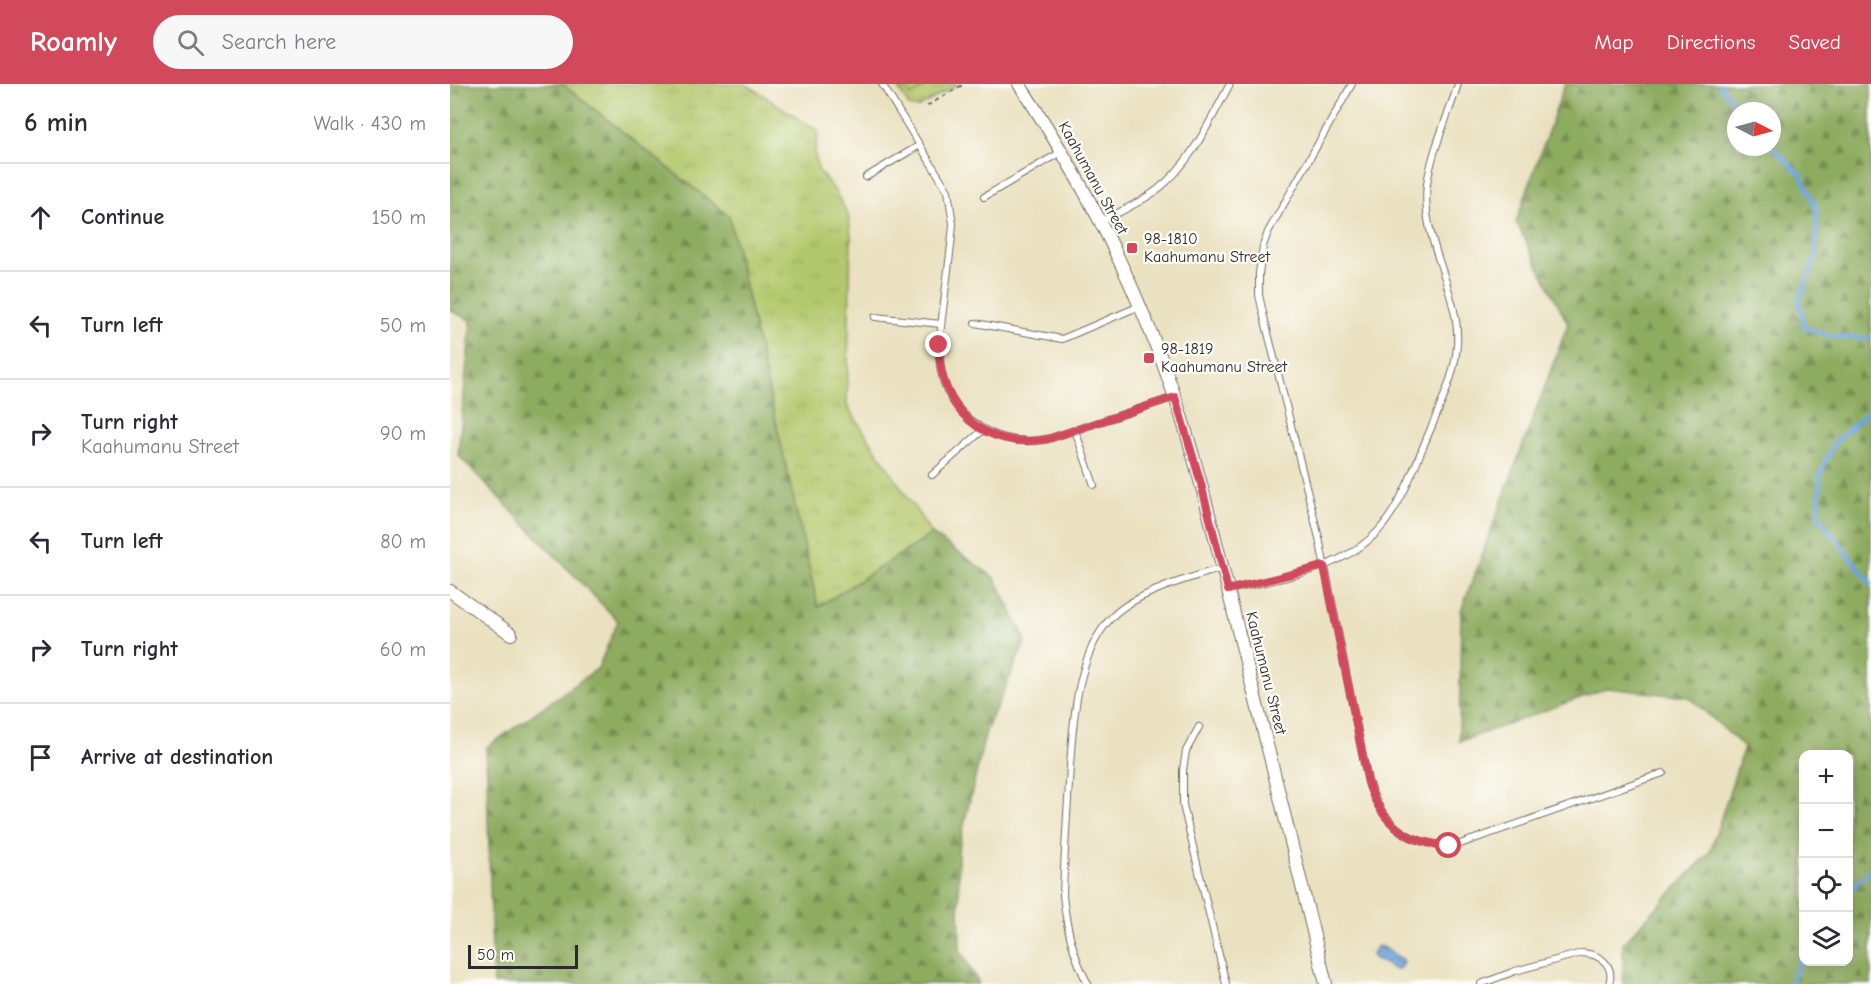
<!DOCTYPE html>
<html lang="en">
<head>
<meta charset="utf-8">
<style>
  :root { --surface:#fff; --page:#f7f7f7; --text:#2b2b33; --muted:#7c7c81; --line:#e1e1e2; --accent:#d1495b }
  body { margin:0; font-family:"Comic Neue",sans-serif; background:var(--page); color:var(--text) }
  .controls { position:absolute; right:18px; bottom:18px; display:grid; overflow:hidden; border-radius:12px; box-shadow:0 3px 15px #0003 }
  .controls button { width:54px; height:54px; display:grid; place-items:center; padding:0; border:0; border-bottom:2px solid var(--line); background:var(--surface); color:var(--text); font:30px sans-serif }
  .compass { position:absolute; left:1277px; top:18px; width:54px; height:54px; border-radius:50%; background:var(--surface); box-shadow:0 3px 15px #0003; rotate:96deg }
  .scale { position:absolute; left:18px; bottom:15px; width:110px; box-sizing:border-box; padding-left:6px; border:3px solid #2b2b2b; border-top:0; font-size:16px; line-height:21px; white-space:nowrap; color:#2b2b2b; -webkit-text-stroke:4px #fdfcf7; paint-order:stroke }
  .stop { position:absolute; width:18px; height:18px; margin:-14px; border:4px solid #d1495b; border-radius:50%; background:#fff }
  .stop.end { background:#d1495b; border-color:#fff; box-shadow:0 2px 6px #0008 }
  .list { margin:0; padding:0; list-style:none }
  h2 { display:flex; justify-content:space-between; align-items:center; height:78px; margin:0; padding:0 24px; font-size:26px }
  h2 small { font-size:20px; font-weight:400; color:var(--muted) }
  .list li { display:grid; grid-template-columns:39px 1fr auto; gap:18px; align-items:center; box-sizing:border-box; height:108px; padding:0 24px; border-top:2px solid var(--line) }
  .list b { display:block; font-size:22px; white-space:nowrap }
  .list p { margin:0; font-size:20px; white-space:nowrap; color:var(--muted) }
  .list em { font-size:20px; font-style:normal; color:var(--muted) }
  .icon { flex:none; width:33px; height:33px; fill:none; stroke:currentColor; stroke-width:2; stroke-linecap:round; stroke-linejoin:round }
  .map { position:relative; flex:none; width:1421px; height:900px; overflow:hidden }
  header { display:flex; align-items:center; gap:36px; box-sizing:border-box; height:84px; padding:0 30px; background:var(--accent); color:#fff }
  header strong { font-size:28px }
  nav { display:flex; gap:33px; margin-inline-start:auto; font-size:21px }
  .search { width:420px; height:54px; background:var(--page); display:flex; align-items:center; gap:15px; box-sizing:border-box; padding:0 21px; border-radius:33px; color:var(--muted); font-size:22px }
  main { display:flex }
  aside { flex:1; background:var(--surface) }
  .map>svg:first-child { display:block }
  .grass { fill:url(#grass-tufts); stroke:#6f7a4c; stroke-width:1.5 }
  .forest { fill:url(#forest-firs); stroke:#5c6c46; stroke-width:1.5; fill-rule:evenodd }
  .park { fill:url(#park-crowns); stroke:#6f7a4c; stroke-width:1.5 }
  .pitch { fill:#b3c86c; stroke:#6f7a4c; stroke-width:1.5 }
  .water { fill:url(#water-waves); stroke:#4e6884; stroke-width:1.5 }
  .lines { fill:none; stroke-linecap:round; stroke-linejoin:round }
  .stream { stroke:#70a4dd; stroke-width:4.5 }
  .lane-casing { stroke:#6e6b5f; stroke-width:8 }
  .street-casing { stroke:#6e6b5f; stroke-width:14 }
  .path { stroke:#6e6b5f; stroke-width:2; stroke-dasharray:4.5 4.5; stroke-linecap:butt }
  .lane { stroke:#fff; stroke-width:6 }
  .street { stroke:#fff; stroke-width:12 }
  .route { stroke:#d1495b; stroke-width:8 }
  .poi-dot { fill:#d1495b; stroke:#fdfcf7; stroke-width:2 }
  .labels { text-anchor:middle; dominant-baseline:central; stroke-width:4.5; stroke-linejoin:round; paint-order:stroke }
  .street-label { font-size:16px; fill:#2b2b2b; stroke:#fdfcf7 }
  .poi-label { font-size:16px; fill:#2b2b2b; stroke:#fdfcf7; text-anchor:start }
</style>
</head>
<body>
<header>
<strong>Roamly</strong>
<div class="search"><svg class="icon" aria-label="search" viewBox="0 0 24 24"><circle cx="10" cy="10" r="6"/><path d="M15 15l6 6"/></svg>Search here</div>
<nav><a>Map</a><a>Directions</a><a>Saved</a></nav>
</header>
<main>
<aside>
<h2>6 min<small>Walk · 430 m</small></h2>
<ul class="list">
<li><svg class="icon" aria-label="ahead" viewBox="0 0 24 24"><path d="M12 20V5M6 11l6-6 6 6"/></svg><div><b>Continue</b></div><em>150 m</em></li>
<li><svg class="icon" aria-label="left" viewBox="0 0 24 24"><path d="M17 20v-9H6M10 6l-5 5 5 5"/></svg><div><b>Turn left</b></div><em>50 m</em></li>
<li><svg class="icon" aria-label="right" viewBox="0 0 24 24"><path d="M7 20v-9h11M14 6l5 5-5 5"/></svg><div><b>Turn right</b><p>Kaahumanu Street</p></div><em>90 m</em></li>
<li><svg class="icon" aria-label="left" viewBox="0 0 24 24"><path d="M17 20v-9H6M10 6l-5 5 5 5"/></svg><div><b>Turn left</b></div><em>80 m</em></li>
<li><svg class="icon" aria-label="right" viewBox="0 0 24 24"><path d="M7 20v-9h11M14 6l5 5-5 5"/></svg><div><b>Turn right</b></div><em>60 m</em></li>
<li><svg class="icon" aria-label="arrive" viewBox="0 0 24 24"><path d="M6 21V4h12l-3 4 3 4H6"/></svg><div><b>Arrive at destination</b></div></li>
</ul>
</aside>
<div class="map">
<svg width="1421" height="900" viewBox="0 0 1421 900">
  <defs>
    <pattern id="grass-tufts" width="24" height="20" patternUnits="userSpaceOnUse" patternTransform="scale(1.5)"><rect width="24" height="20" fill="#b3c86c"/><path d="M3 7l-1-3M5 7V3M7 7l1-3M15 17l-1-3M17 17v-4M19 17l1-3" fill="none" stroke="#9aac5e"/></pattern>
    <pattern id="forest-firs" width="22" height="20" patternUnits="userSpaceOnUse" patternTransform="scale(1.5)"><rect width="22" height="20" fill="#8eac60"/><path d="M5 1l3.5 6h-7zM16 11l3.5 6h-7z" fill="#748c4f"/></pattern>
    <pattern id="park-crowns" width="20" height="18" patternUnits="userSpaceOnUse" patternTransform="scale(1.5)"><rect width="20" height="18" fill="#b3c86c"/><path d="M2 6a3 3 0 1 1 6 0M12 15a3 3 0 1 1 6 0" fill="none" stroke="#9aac5e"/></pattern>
    <pattern id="water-waves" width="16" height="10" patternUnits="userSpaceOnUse" patternTransform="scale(1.5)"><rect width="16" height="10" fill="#70a4dd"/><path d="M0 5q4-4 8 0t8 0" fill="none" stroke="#5c86b3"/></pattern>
  </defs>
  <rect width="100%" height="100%" fill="#fdfcf7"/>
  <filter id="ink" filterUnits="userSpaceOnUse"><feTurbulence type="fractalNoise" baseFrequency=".0167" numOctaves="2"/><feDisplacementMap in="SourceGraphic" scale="12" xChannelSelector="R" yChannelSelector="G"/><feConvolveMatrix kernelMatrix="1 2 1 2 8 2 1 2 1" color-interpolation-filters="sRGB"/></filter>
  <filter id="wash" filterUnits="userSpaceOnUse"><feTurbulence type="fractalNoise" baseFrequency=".008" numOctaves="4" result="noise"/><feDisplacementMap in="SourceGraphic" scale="24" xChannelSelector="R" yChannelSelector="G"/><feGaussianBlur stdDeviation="1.35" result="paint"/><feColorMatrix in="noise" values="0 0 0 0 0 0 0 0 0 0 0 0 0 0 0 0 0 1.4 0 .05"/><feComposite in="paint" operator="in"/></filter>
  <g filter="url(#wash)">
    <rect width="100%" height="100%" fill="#eae1c0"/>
    <path class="grass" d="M112 0H296L368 47 365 70 368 86 385 107 398 131 401 152 397 322 482 450 368 523 279 132Z"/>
    <path class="forest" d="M0 0H112L279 132 368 523 482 450 545 494 576 556 536 647 508 767 510 865 529 900H43L36 664 148 584 168 537 8 371 21 237 0 226Z
      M1115 0H1421V900H1173V859L1260 768 1294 663 1239 613 1157 604 1009 658 1011 527 1118 240 1066 138ZM1286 27H1322V63H1286ZM1354 670H1398V878H1354Z"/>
    <path class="park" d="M446 0H508L468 24 459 22Z"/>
    <path class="pitch" d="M454 0H480L461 12Z"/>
    <path class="water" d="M930 862 952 875 953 879 950 884 946 886 923 874 922 870 926 863Z"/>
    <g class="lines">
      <path class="stream" d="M1269 0 1290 27
        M1322 62 1351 91 1367 126 1366 171 1349 217 1354 243 1384 253 1421 254
        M1421 325 1384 359 1370 391 1369 433 1421 500
        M1398 808 1421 785
        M1340 900 1354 867"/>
    </g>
  </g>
  <g filter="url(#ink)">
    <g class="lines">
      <g class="lane-casing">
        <path id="lane" d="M432 0 498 107 503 140C501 166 497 192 494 218 488 265 481 307 524 339 546 355 572 360 598 355L725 313
          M902 0 818 148 813 162 809 189V211L813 229 869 454 918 698C932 741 963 766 1010 760L1213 689
          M416 93 470 61
          M534 113 611 68
          M650 138C669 128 690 119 707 106 741 80 760 37 780 0
          M425 233 491 240
          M525 239 612 255 690 222
          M625 346 644 401
          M482 391 533 346
          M778 506C833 493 902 486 937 436 957 408 968 373 982 342 996 308 1012 275 1006 237 999 191 971 148 977 100 982 66 998 33 1008 0
          M749 643 736 667 733 686V721L776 900
          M638 900C623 872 616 842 613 811 614 779 616 747 618 715 622 660 621 572 664 531 686 509 742 493 773 484
          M1031 900 1065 887 1132 869C1150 870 1165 881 1159 900"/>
      </g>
      <g class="street-casing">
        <path id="street" d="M569 0C634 97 687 202 725 313 751 391 769 471 789 550 819 666 847 783 876 900
          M0 507 61 550"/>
      </g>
      <path class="path" d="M477 22 514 0"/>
      <use href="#lane" class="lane"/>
      <use href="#street" class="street"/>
    </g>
  </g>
  <g class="lines" filter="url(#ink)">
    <path class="route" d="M489 261C488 325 535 367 598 355L725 313 750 396 778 506 874 482 918 698C931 739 956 759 999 762"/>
  </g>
  <g class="poi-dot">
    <rect x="676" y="158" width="12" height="12" rx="3"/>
    <rect x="693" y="268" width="12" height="12" rx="3"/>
  </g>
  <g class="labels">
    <g class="street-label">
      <text transform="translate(643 94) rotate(61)">Kaahumanu Street</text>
      <text transform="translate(816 589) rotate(76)">Kaahumanu Street</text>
    </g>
    <g class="poi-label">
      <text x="694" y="155">98-1810<tspan x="694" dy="18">Kaahumanu Street</tspan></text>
      <text x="711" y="265">98-1819<tspan x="711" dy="18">Kaahumanu Street</tspan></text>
    </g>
  </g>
</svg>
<div class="controls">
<button>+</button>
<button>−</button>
<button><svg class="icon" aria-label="locate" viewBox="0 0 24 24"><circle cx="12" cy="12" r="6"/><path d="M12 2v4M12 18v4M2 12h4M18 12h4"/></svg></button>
<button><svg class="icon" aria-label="layers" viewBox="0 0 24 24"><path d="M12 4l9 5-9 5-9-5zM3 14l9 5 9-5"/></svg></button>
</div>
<svg class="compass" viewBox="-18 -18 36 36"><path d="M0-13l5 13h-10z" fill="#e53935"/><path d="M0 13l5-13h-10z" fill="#7c7c81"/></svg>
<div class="scale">50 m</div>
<div class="stop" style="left:999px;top:762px"></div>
<div class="stop end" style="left:489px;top:261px"></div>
</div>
</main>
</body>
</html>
